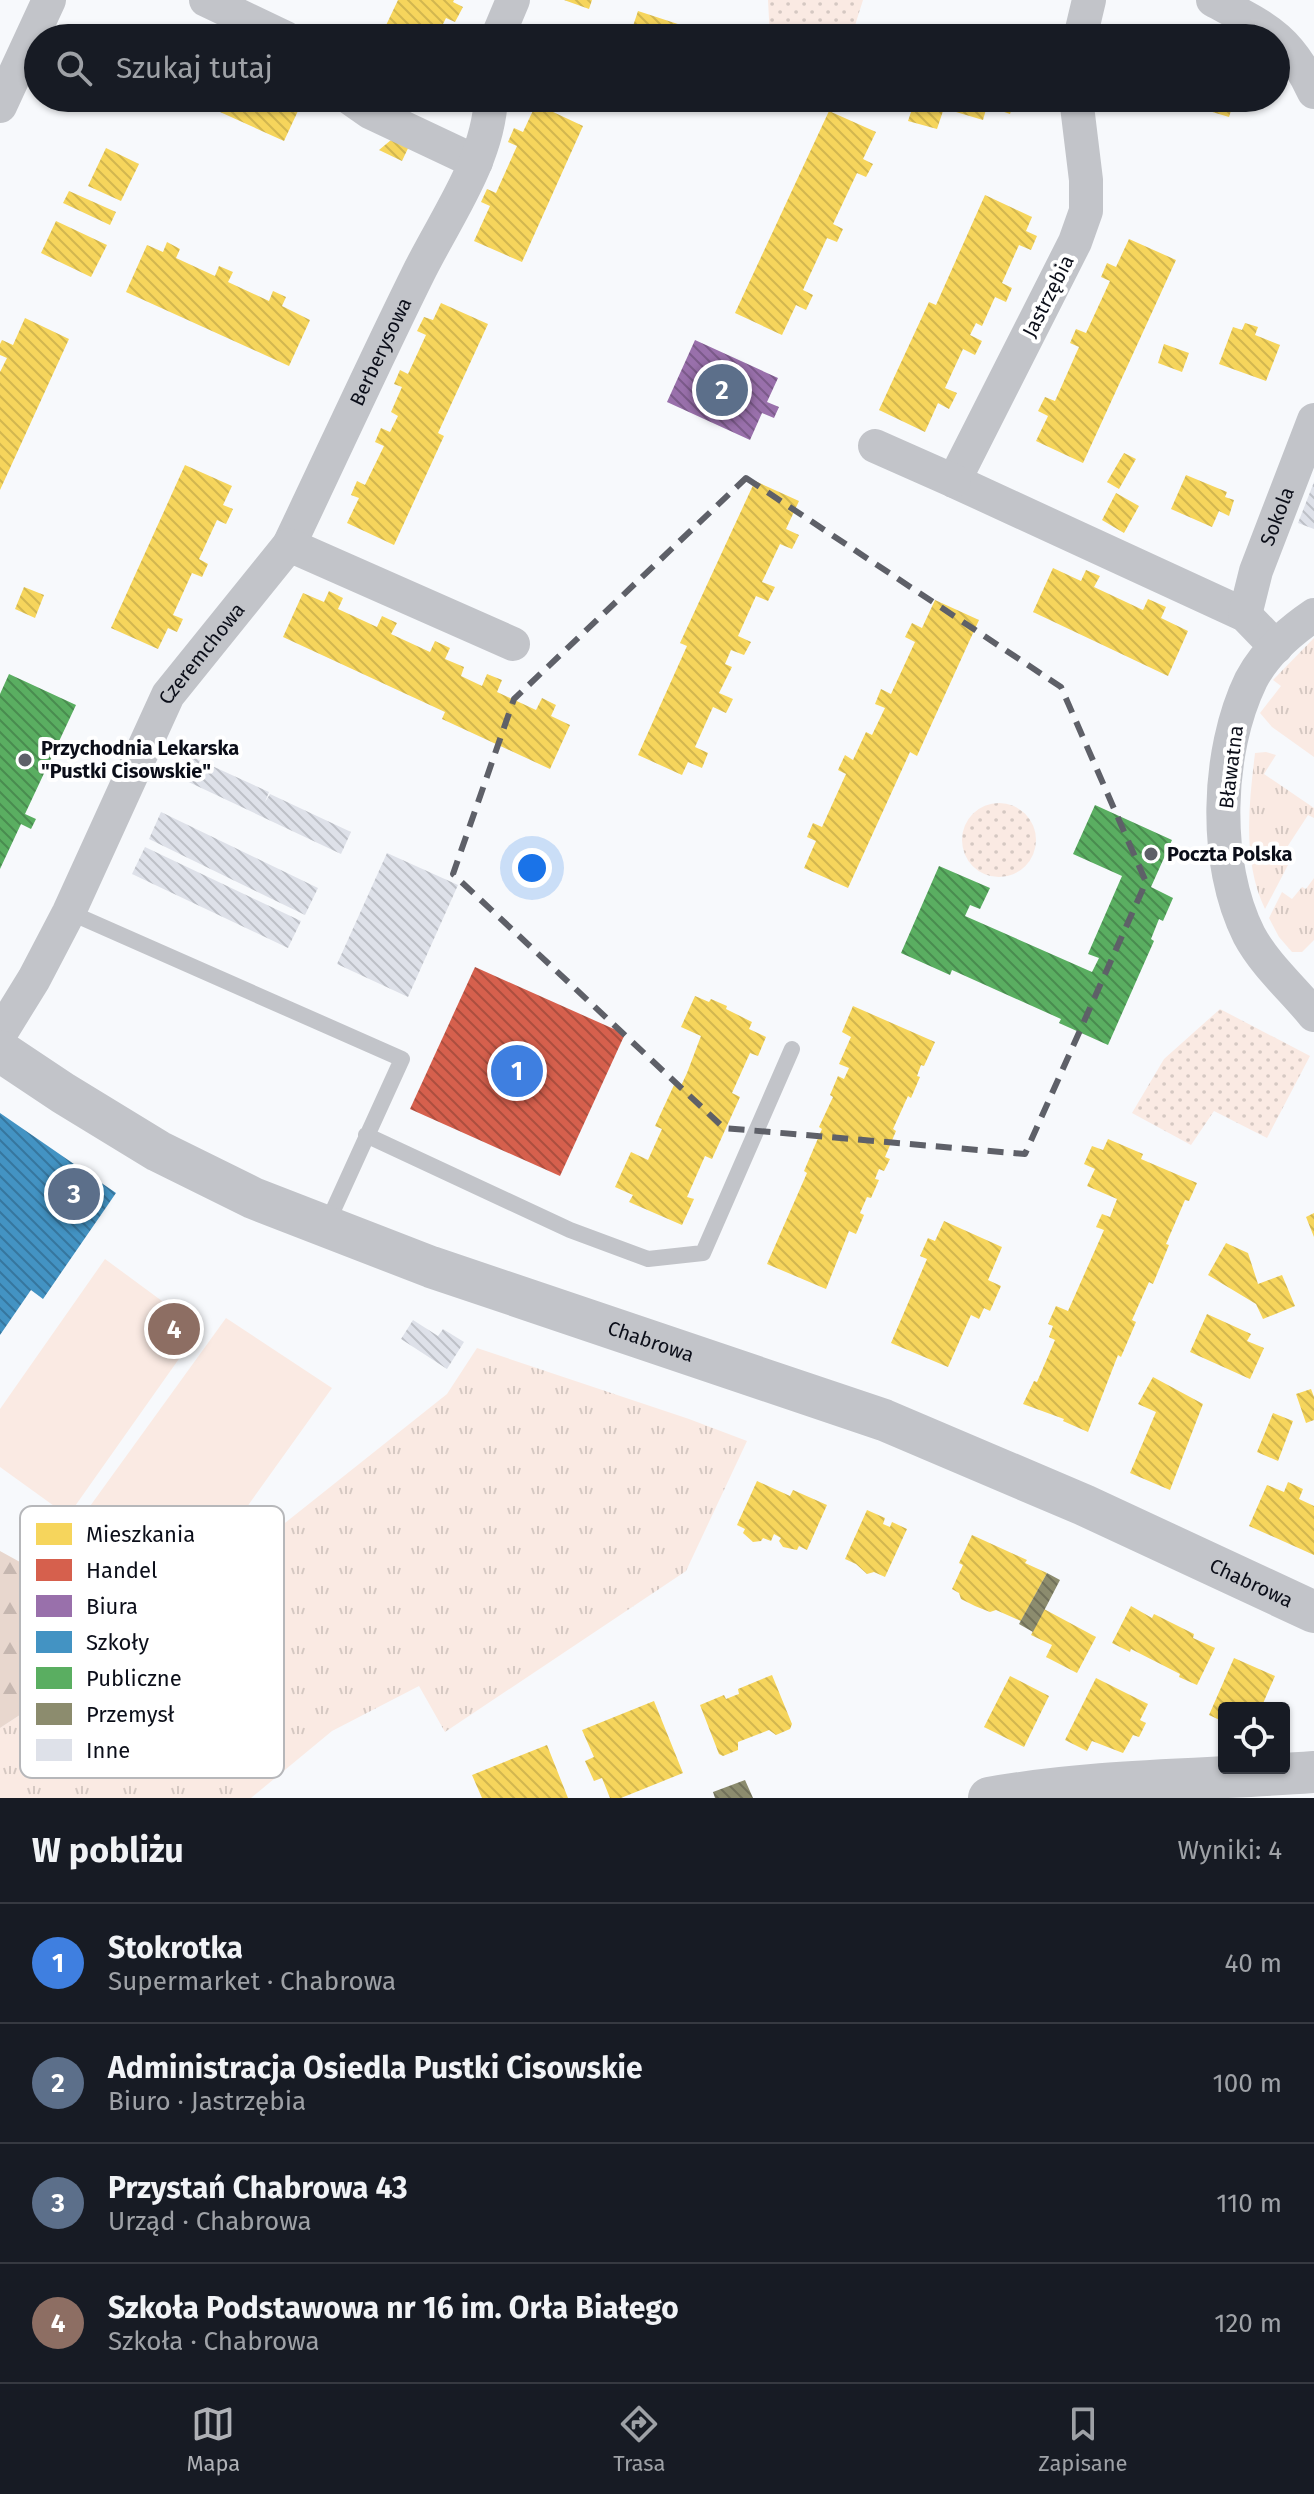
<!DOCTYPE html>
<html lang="pl">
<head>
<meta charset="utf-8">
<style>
  :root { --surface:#171b24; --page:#242831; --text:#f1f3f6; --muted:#9ea1a6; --line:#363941; --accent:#afb1b6 }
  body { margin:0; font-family:"Fira Sans",sans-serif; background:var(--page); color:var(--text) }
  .controls { position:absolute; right:24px; bottom:24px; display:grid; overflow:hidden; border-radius:8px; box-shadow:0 2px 6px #0004 }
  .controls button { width:72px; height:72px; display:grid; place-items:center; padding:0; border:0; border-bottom:2px solid var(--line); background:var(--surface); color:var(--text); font:40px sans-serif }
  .you { position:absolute; left:532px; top:868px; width:28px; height:28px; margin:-20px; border:6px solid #fff; border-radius:50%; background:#1a73e8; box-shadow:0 0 0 12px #1a73e833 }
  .badge { display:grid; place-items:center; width:52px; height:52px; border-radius:50%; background:var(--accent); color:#fff; font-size:26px; font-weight:700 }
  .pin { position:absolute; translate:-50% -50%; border:4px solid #fff; box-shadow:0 2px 8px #0006 }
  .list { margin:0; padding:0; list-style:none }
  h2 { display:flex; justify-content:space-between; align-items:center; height:104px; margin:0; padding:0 32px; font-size:34px }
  h2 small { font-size:26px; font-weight:400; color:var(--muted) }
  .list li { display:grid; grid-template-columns:52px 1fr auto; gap:24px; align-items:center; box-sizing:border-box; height:120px; padding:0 32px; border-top:2px solid var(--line) }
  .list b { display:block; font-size:30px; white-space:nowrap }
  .list p { margin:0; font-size:26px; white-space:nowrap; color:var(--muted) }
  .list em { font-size:26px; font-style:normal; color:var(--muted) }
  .icon { flex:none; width:44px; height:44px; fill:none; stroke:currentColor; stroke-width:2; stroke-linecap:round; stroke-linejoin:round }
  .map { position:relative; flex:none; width:1314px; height:1798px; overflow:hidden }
  .search { position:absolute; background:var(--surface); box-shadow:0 2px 6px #0004; left:24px; right:24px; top:24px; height:88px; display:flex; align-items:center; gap:20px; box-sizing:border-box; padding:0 28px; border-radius:44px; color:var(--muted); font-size:30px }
  .sheet { height:584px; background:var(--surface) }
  nav { display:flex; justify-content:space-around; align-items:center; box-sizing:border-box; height:112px; border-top:2px solid var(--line); background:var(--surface); font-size:22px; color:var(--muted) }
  nav a { display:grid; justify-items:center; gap:4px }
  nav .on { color:var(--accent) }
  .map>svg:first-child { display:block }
  .grass { fill:url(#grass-tufts) }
  .forest { fill:url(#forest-firs) }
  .park { fill:url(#park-dots) }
  .pitch { fill:#faeae3 }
  .homes { fill:url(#homes-back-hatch) }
  .shops { fill:url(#shops-back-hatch) }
  .offices { fill:url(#offices-back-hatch) }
  .schools { fill:url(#schools-back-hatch) }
  .public { fill:url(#public-back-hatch) }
  .industry { fill:url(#industry-back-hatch) }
  .building { fill:url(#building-back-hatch) }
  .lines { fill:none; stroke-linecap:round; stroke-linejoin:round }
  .service { stroke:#c2c4c9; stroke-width:16 }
  .minor { stroke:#c2c4c9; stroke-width:34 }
  .tertiary { stroke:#c2c4c9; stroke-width:42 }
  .marked { fill:none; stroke:#5e6068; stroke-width:6; stroke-dasharray:16 10; stroke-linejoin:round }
  .poi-dot { fill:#5e6068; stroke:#fff; stroke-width:3 }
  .labels { text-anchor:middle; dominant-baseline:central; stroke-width:8; stroke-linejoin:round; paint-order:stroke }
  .street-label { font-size:20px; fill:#0b0e19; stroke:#fff }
  .poi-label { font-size:20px; font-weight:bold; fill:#0b0e19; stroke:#fff; text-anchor:start }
  .key { fill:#fff; stroke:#b6b7ba; stroke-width:2 }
  .key-label { font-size:22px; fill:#0b0e19 }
</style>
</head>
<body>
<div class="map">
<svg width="1314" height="1798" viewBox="0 0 1314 1798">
  <defs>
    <pattern id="grass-tufts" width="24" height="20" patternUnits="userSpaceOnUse" patternTransform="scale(2)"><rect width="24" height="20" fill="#faeae3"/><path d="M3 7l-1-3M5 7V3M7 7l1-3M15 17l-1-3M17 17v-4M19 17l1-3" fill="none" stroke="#d5c8c2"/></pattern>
    <pattern id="forest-firs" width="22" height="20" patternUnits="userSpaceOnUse" patternTransform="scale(2)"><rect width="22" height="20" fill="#e8d7ce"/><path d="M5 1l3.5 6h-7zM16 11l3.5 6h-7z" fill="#c6b7b0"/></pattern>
    <pattern id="park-dots" width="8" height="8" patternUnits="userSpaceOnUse" patternTransform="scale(2)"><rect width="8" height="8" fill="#faeae3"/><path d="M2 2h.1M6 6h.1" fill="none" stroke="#d5c8c2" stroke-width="1.8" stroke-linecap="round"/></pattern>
    <pattern id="homes-back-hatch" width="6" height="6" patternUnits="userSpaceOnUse" patternTransform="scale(2)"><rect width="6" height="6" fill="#f6d55c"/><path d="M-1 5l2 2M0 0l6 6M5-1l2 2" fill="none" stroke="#d2b64f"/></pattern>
    <pattern id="shops-back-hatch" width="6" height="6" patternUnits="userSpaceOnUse" patternTransform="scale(2)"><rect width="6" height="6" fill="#d6604d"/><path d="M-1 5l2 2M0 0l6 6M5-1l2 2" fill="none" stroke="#ac4e3f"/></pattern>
    <pattern id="offices-back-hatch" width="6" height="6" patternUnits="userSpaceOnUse" patternTransform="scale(2)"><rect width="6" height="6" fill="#9970ab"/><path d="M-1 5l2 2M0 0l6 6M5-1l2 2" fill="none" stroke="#7b5a8a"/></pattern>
    <pattern id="schools-back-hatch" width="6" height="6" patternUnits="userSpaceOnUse" patternTransform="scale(2)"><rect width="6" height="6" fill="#4393c3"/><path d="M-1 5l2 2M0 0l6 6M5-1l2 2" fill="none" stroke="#36769e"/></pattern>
    <pattern id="public-back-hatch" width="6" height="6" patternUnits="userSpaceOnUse" patternTransform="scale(2)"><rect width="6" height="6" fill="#5aae61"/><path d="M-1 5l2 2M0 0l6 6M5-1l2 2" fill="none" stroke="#498c4f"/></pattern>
    <pattern id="industry-back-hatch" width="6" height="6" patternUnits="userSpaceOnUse" patternTransform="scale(2)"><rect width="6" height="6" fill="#8c8c6e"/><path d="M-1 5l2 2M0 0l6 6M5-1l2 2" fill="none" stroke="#71715a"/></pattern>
    <pattern id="building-back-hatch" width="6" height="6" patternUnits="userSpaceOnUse" patternTransform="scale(2)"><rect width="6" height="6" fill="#dee1e9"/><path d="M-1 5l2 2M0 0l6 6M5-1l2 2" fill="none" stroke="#bdc0c7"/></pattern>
  </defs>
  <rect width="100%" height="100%" fill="#f7f9fc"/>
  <path class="grass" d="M1314 638V757L1272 727 1260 713 1281 686 1273 680Z
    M1266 752 1276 755 1264 774 1314 808V818L1308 815 1280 858 1288 865 1265 909C1242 861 1249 804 1255 753Z
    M1314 878V940L1302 952H1292L1279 937 1269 918 1282 892 1292 899 1302 887 1306 889Z
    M477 1348 689 1419 747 1441 686 1571 445 1732 419 1686 332 1731 251 1798H0V1728L153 1628 447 1394Z"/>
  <path class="forest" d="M0 1551 134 1625 153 1628 0 1728Z"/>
  <path class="park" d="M768 0H863L851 38H770Z
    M962 840a37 37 0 1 1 74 0a37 37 0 1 1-74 0Z
    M1220 1009 1310 1056 1267 1138 1214 1111 1191 1145 1132 1113 1164 1059Z"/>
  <path class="pitch" d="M105 1259 200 1329 68 1516 0 1467V1409Z
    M226 1318 332 1388 189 1588 80 1520Z"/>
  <path class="homes" d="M398 0H454L453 2 463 7 455 22 446 18 436 38H380Z
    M564 0H592L589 9Z
    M638 11 687 27 683 38H629Z
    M1129 24 1174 37V38H1125Z
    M189 98H304L284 141Z
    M960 98H1015L1010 114 987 106 983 120 956 112Z
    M1202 98H1235L1229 117 1199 108Z
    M914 103 943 111 937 129 908 121Z
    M536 104 583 126 522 262 474 241 490 206 481 202 487 189 496 193 517 146 508 142 514 128 523 132Z
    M829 111 876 132 863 159 873 164 866 177 857 173 833 224 843 229 837 242 827 238 803 290 813 295 806 310 796 305 782 335 735 313Z
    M397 135 411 142 402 161 379 150Z
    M106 148 139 164 121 201 88 186Z
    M69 191 116 212 110 225 63 203Z
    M985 195 1032 217 1026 231 1037 236 1031 250 1019 245 1002 283 1012 288 1006 302 995 297 982 326 976 323 970 335 982 341 975 355 963 349 945 388 957 393 949 409 938 403 925 432 879 410 929 302 936 305Z
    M56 221 107 245 91 277 41 253Z
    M1129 239 1176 260 1083 463 1036 441 1048 416 1038 411 1045 397 1055 401 1079 347 1070 343 1076 329 1086 333 1110 281 1101 277 1107 263 1116 267Z
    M167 242 180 249 176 258 215 276 219 266 233 272 228 282 269 301 273 291 286 297 282 306 310 320 289 366 126 292 147 245 163 252Z
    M441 303 488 324 438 433 444 436 394 545 347 523 359 498 351 495 357 481 365 485 384 446 375 442 381 428 390 432 398 416 391 412 402 387 394 384 400 370 408 374 426 335 417 331 424 317 433 320Z
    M25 318 69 339 0 490V372L7 358 0 355V344L2 340 13 345Z
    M1245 323 1258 327 1255 335 1280 345 1266 381 1219 364 1233 327 1242 330Z
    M1164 344 1189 353 1182 372 1158 363Z
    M1124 453 1136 459 1119 489 1107 482Z
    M185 465 232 486 223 505 233 509 226 524 217 520 199 559 208 564 202 577 192 573 173 615 183 619 177 632 168 628 158 649 111 628Z
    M1186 475 1227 492 1225 497 1234 500 1229 516 1219 511 1212 527 1171 509Z
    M755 481 799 501 786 529 799 535 792 549 780 544 762 582 775 587 768 601 756 596 738 636 751 642 744 655 731 650 725 664 732 667 719 693 733 699 726 713 713 707 695 747 708 753 702 768 688 762 682 775 638 755 687 646 680 643Z
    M1116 493 1139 506 1124 533 1102 520Z
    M1053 568 1081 581 1086 570 1100 576 1094 587 1143 610 1148 599 1166 607 1161 618 1188 631 1168 676 1033 612Z
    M24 587 44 595 35 618 15 609Z
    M329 591 343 598 338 609 377 627 382 616 397 623 391 634 430 652 435 641 450 648 445 659 464 667 461 676 482 686 487 674 502 680 497 692 536 710 542 698 556 705 551 716 570 725 550 769 442 719 445 712 283 637 303 593 324 602Z
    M935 600 979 620 917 756 910 752 848 888 804 868 816 841 807 837 813 823 822 827 846 774 838 770 845 755 853 760 866 732 872 735 885 708 875 704 881 689 891 694 915 642 905 637 912 623 922 628Z
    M695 996 709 1002 711 999 727 1006 726 1009 752 1022 749 1029 766 1037 758 1056 750 1053 732 1093 740 1097 712 1159 705 1156 687 1197 694 1199 682 1225 629 1202 633 1195 615 1187 631 1152 648 1160 662 1129 655 1126 674 1085 680 1088 687 1073 701 1036 681 1027Z
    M853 1006 935 1042 924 1066 921 1065 917 1076 920 1077 911 1098 908 1096 893 1129 896 1131 885 1157 890 1159 884 1171 879 1169 875 1179 879 1180 871 1198 867 1197 860 1213 864 1215 856 1234 849 1231 826 1289 767 1264 807 1173 804 1171 822 1129 819 1127 833 1097 830 1095 838 1076 844 1079 849 1068 839 1064 851 1037 842 1032Z
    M1108 1139 1143 1154 1141 1159 1197 1183 1189 1201 1185 1200 1166 1244 1169 1245 1153 1284 1149 1282 1132 1320 1136 1322 1121 1357 1118 1355 1088 1432 1063 1421 1064 1419 1023 1404 1034 1381 1037 1382 1055 1340 1049 1337 1053 1326 1048 1324 1056 1306 1068 1311 1104 1230 1096 1227 1102 1214 1110 1217 1117 1199 1087 1186 1095 1169 1084 1164 1092 1146 1103 1150Z
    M1314 1213V1237L1306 1217Z
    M944 1221 1002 1247 988 1280 1001 1286 990 1311 984 1308 979 1319 971 1315 948 1367 891 1343 927 1259 920 1256 928 1238 935 1241Z
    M1226 1243 1248 1253 1258 1284 1282 1275 1295 1306 1263 1319 1256 1304 1208 1275Z
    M1207 1314 1251 1334 1247 1341 1264 1348 1250 1379 1190 1352Z
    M1153 1377 1203 1404 1170 1490 1130 1473 1156 1412 1138 1404Z
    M1311 1389 1314 1397V1420L1306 1423 1296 1394Z
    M1273 1413 1293 1421 1278 1461 1257 1452Z
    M757 1481 790 1496 793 1490 827 1505 807 1550 799 1546 797 1550 783 1547 779 1541 781 1538 774 1534 771 1541 763 1538 761 1541 753 1542 743 1533 745 1529 737 1525Z
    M1288 1482 1303 1489 1299 1499 1314 1506V1555L1249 1526 1267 1485 1284 1492Z
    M867 1510 885 1518 883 1524 890 1527 892 1522 907 1529 885 1577 874 1572 867 1574 856 1564 845 1559Z
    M972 1535 1027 1560 1025 1563 1047 1573 1021 1621 996 1610 990 1612 975 1606 961 1599 959 1593 952 1589 963 1565 959 1563Z
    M1131 1606 1152 1618 1154 1614 1194 1634 1193 1638 1215 1648 1197 1685 1179 1677 1180 1674 1131 1649 1130 1652 1112 1643Z
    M1044 1609 1096 1637 1077 1673 1046 1657 1052 1645 1031 1635Z
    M1234 1658 1275 1676 1261 1708H1224V1722L1209 1715Z
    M772 1675 792 1724 790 1729 776 1735 769 1730 738 1742V1750L723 1756 719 1754 700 1705 724 1695 726 1699 736 1695 739 1694 738 1689Z
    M1010 1676 1049 1696 1024 1747 984 1727Z
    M1096 1678 1148 1704 1140 1720 1146 1723 1139 1737 1133 1735 1123 1753 1092 1741 1087 1751 1065 1740Z
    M654 1701 683 1773 621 1798H610L602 1778 594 1781 585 1761 594 1757 582 1730Z
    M547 1745 568 1798H482L472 1775Z"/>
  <path class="shops" d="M475 967 625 1034 560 1176 410 1109Z"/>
  <path class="offices" d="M695 340 778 378 767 402 779 407 774 418 762 413 750 440 667 402Z"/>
  <path class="schools" d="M0 1113 116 1193 43 1299 31 1290 0 1335Z"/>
  <path class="public" d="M9 674 76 705 25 814 36 819 31 829 21 824 0 869V694Z
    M1095 805 1172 840 1151 887 1173 898 1163 921 1159 919 1151 939 1154 941 1108 1045 1059 1023 1061 1019 952 970 950 975 901 953 939 866 990 888 980 909 970 905 965 916 1092 972 1099 958 1088 954 1122 876 1073 854Z"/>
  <path class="industry" d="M1047 1573 1060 1580 1033 1632 1019 1624Z
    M745 1780 753 1798H715L713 1792Z"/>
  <path class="building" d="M1314 482V529L1298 523Z
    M188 755 269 792 265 802 270 794 351 832 341 854 178 777Z
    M161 812 318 888 305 915 149 839Z
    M145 847 301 921 288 948 132 874Z
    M387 853 458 885 408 997 337 964Z
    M413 1320 438 1336 443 1329 464 1342 447 1369 401 1339Z"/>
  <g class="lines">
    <path class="service" d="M69 912 402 1059 326 1226
      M366 1135 570 1230 648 1259 703 1253 792 1049"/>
    <g class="minor">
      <path d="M206 0 286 38"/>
      <path d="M1213 0C1265 28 1288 36 1314 92"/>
      <path d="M497 38 513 0"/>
      <path d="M1080 38 1089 0"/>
      <path d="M350 98 370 112 476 162"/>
      <path d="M1076 98 1086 180V211L1075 242 954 481 1245 615 1276 647"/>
      <path d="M0 106 49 0"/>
      <path d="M875 446 954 481"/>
      <path id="s1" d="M289 545C332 455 373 365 417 276 444 220 488 162 491 98"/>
      <path id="s2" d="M1245 615 1256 571 1314 420"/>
      <path d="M1314 615C1289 632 1265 653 1251 680 1216 752 1213 864 1249 935 1265 965 1293 989 1314 1015"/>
      <path id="s3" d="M0 1034 34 979 69 912 168 695 289 545 513 644"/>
    </g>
    <g class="tertiary">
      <path id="s4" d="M0 1051 63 1093 158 1151 253 1198 431 1267 884 1420 1084 1505 1314 1612"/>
      <path d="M989 1798C1096 1779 1205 1780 1314 1772"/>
    </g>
  </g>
  <path class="marked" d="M746 478 1061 687 1146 882 1025 1154 724 1128 453 874 514 699Z"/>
  <g class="poi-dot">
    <circle cx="25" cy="760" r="8"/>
    <circle cx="1151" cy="854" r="8"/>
  </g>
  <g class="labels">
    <g class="street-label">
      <text transform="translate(1048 296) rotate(-63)">Jastrzębia</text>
      <text stroke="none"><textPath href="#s1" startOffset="214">Berberysowa</textPath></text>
      <text stroke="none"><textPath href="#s2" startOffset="104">Sokola</textPath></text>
      <text stroke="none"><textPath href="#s3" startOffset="432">Czeremchowa</textPath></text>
      <text transform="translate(1231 767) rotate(-83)">Bławatna</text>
      <text stroke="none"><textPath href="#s4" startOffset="716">Chabrowa</textPath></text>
      <text stroke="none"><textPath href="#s4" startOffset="1364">Chabrowa</textPath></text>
    </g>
    <g class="poi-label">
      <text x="41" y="748">Przychodnia Lekarska<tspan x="41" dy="23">"Pustki Cisowskie"</tspan></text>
      <text x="1167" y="854">Poczta Polska</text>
    </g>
  </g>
  <rect x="20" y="1506" width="264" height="272" rx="12" class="key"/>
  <rect x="36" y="1523" width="36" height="22" fill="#f6d55c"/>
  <rect x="36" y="1559" width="36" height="22" fill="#d6604d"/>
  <rect x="36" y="1595" width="36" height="22" fill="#9970ab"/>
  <rect x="36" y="1631" width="36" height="22" fill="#4393c3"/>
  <rect x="36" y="1667" width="36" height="22" fill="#5aae61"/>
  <rect x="36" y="1703" width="36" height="22" fill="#8c8c6e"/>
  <rect x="36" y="1739" width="36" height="22" fill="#dee1e9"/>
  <g class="key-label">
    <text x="86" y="1542">Mieszkania</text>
    <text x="86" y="1578">Handel</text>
    <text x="86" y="1614">Biura</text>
    <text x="86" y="1650">Szkoły</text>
    <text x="86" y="1686">Publiczne</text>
    <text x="86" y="1722">Przemysł</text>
    <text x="86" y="1758">Inne</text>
  </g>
</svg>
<div class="controls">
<button><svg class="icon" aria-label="locate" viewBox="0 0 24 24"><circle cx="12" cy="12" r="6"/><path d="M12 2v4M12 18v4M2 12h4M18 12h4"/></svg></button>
</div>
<div class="you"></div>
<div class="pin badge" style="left:517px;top:1071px;background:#3f7fe0">1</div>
<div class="pin badge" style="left:722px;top:390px;background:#5c6f8a">2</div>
<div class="pin badge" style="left:74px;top:1194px;background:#5c6f8a">3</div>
<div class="pin badge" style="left:174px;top:1329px;background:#8d6e63">4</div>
<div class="search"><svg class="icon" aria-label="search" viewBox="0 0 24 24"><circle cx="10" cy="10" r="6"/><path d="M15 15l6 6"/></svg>Szukaj tutaj</div>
</div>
<section class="sheet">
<h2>W pobliżu<small>Wyniki: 4</small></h2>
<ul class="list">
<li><span class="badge" style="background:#3f7fe0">1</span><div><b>Stokrotka</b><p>Supermarket · Chabrowa</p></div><em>40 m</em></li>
<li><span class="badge" style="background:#5c6f8a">2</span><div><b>Administracja Osiedla Pustki Cisowskie</b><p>Biuro · Jastrzębia</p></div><em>100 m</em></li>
<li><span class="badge" style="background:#5c6f8a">3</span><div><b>Przystań Chabrowa 43</b><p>Urząd · Chabrowa</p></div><em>110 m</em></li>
<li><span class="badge" style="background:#8d6e63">4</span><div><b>Szkoła Podstawowa nr 16 im. Orła Białego</b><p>Szkoła · Chabrowa</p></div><em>120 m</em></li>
</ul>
</section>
<nav>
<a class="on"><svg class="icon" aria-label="map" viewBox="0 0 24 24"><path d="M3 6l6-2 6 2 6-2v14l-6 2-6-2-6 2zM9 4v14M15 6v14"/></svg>Mapa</a>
<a><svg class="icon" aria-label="directions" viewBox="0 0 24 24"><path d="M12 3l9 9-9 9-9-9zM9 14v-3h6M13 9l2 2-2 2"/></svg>Trasa</a>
<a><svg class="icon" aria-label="saved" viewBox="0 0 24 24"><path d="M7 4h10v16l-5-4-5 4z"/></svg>Zapisane</a>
</nav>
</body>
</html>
